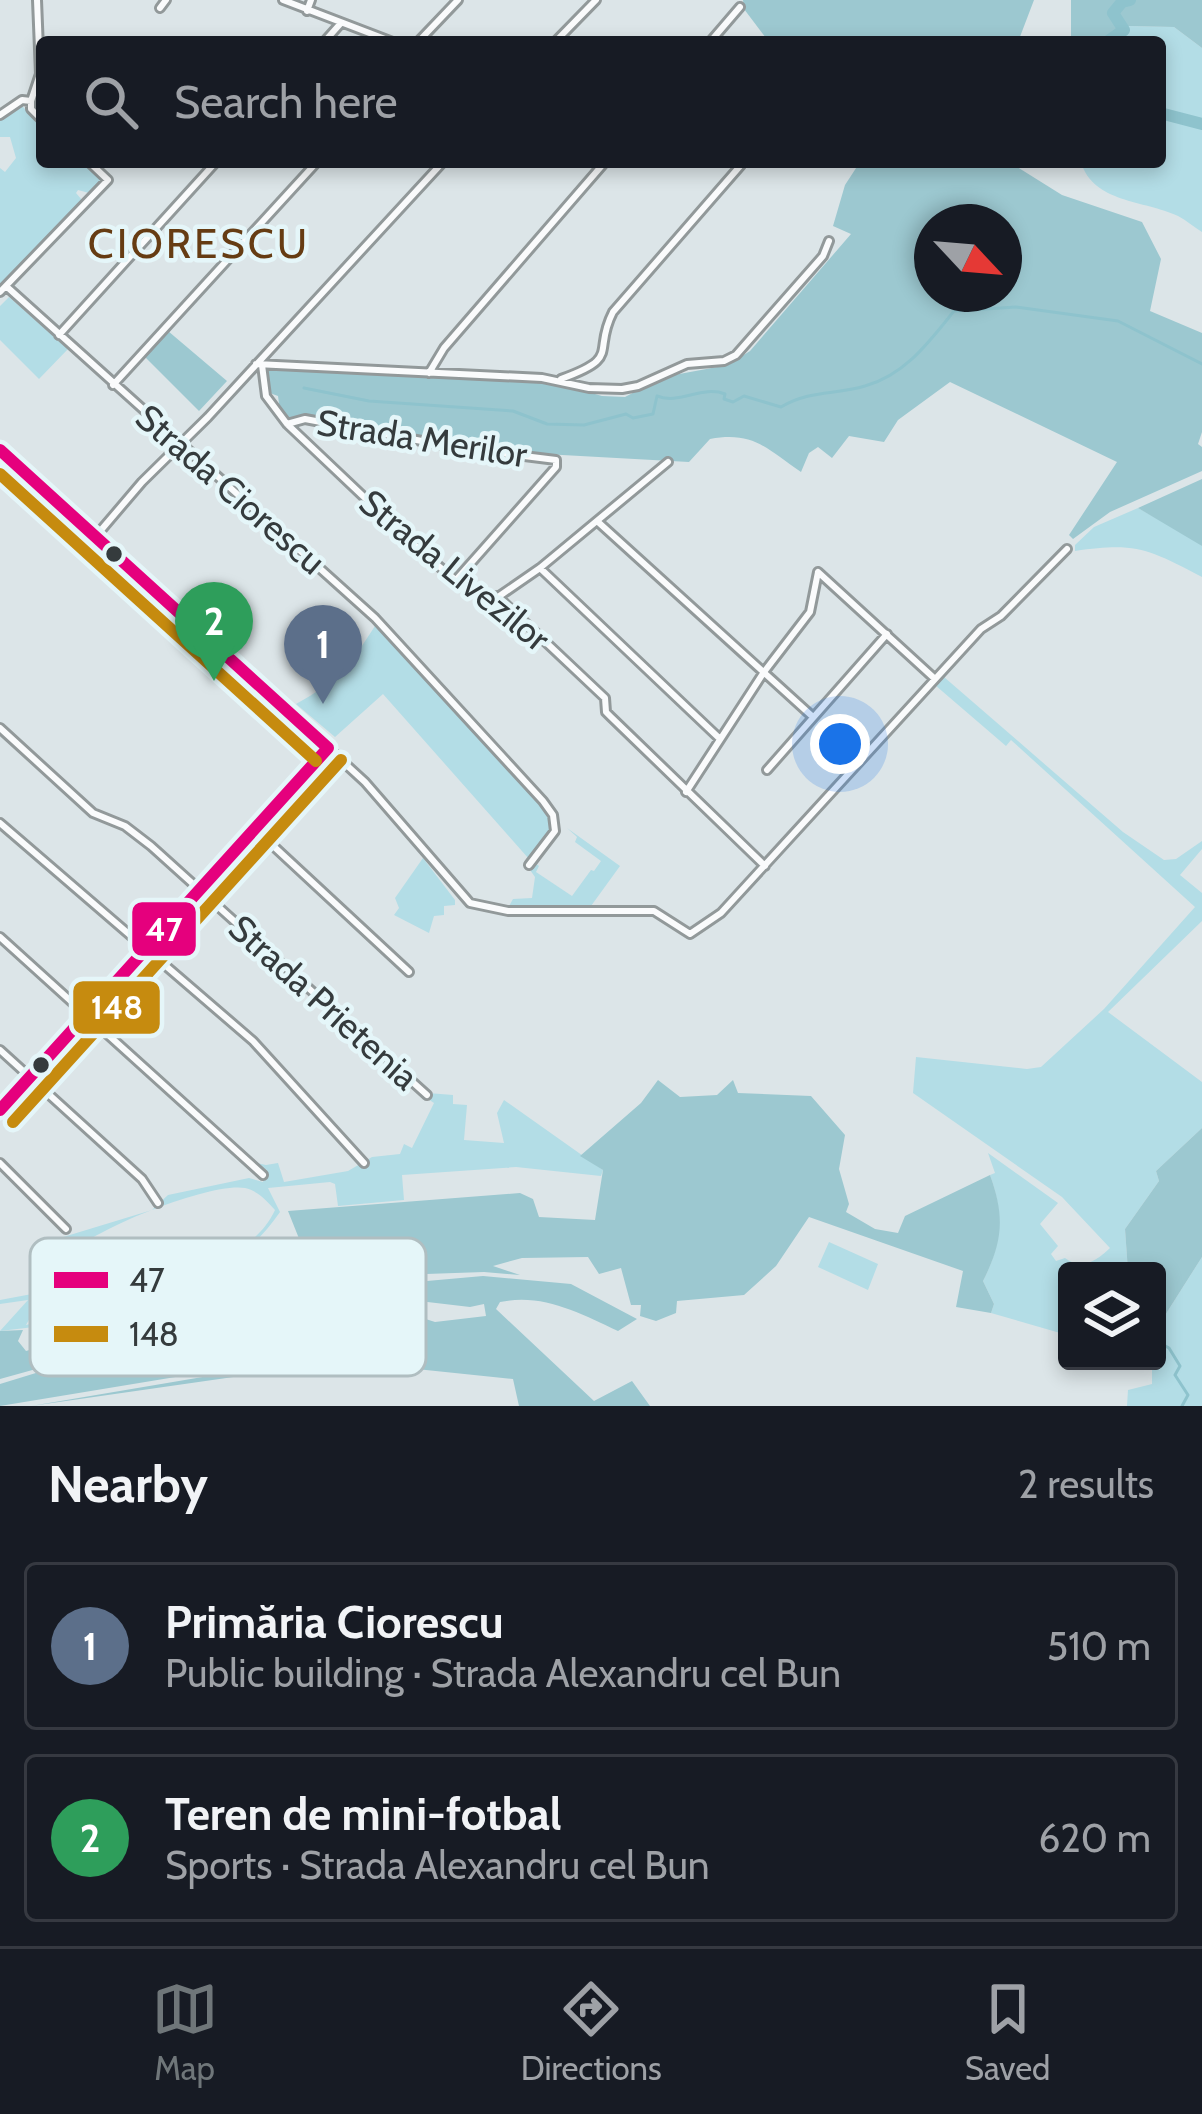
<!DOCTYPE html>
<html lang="en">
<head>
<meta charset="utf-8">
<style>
  :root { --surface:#171b24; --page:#20242c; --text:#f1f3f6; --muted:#9ea1a6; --line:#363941; --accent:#6f7679 }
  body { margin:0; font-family:Cabin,sans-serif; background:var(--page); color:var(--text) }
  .controls { position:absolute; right:36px; bottom:36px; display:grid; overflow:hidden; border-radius:12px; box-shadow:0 6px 18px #0003 }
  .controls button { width:108px; height:108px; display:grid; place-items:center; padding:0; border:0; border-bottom:3px solid var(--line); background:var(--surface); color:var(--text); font:60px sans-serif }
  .compass { position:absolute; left:914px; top:204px; width:108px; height:108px; border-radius:50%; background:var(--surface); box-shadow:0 6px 18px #0003; rotate:116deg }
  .you { position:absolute; left:840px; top:744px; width:42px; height:42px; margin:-30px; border:9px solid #fff; border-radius:50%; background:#1a73e8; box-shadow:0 0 0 18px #1a73e833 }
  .badge { display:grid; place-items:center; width:78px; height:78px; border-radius:50%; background:var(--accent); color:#fff; font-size:39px; font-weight:700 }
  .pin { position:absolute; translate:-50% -99px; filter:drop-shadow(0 3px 6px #0008) }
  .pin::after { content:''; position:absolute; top:63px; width:42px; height:36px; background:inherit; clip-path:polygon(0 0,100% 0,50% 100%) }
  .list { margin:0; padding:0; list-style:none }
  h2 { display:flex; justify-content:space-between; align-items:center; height:156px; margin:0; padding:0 48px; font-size:51px }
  h2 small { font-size:39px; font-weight:400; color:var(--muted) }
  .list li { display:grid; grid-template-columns:78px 1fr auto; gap:36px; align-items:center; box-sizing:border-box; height:168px; margin:0 24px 24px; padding:0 24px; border:3px solid var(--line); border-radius:12px }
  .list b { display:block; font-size:45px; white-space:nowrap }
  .list p { margin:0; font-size:39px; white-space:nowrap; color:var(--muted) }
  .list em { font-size:39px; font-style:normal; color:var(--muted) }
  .icon { flex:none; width:66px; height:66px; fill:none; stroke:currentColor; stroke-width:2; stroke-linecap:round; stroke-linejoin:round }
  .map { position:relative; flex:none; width:1202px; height:1406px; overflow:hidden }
  .search { position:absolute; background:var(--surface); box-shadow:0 6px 18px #0003; left:36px; right:36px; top:36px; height:132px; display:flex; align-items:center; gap:30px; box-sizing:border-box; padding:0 42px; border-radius:12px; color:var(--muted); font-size:45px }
  .sheet { height:540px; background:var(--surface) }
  nav { display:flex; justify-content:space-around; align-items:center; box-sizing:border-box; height:168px; border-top:3px solid var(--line); background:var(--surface); font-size:33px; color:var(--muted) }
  nav a { display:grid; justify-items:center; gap:6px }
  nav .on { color:var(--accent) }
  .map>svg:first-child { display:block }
  .green { fill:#b3dde6 }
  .forest { fill:#9cc8d0; fill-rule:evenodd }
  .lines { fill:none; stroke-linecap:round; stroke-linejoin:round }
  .stream { stroke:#8ec3cd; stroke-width:3 }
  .river { stroke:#8ec3cd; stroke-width:12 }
  .street-casing { stroke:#92999a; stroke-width:12 }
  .secondary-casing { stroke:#92999a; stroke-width:15 }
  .street { stroke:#fafbfc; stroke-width:6 }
  .secondary { stroke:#fafbfc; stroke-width:9 }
  .bus-1-casing { stroke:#e5f6f9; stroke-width:21 }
  .bus-2-casing { stroke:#e5f6f9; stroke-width:21 }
  .bus-1 { stroke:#e5007d; stroke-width:12 }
  .bus-2 { stroke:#c68b0f; stroke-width:12 }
  .bus-dot { fill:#353b3d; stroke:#e5f6f9; stroke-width:4.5 }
  .labels { text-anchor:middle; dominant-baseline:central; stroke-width:9; stroke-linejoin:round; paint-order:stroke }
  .street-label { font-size:36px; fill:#353b3d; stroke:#e5f6f9 }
  .quarter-label { font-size:42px; letter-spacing:3px; fill:#663c13; stroke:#e5f6f9 }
  .key { fill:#e5f6f9; stroke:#b0bec1; stroke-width:3 }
  .key-label { font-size:33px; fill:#353b3d }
  .line-badge { stroke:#e5f6f9; stroke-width:4.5 }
  .badge-label { font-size:33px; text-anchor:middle; font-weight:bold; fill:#fff }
</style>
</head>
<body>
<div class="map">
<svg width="1202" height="1406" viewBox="0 0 1202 1406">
  <rect width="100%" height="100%" fill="#dce5e8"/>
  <path class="green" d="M1128 26 1174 27 1202 48V232C1194 227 1186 220 1178 216 1144 200 1093 203 1081 162H1160V42H1120Z
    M21 105 42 126V162H83L101 179 89 193 78 190 76 193 82 200 0 284V168L5 172 16 158 10 137H0V119Z
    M9 297 68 349 39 379 0 340V306Z
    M1138 508 1197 541 1202 546V577C1148 549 1137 542 1075 551V545L1094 527Z
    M375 626 551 817 554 831 529 859 383 694 335 737 296 704C338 681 350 665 375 626Z
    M944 677 1123 832 1164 860 1176 859 1202 841V849L1180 875 1202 893V921L1108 1012 1202 1082V1128L1156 1171 1159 1181 1125 1229 1128 1271H1067V1335L991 1313 994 1304 983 1281C1002 1244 1004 1214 990 1175L995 1173 988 1153 1058 1203 1040 1224 1058 1246 1051 1254 1056 1261 1065 1258C1082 1271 1096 1261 1110 1248L1062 1197 913 1093 916 1057 1027 1069 1041 1067 1104 1009 1195 907 1011 740 1006 746 935 685Z
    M567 828 620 866 591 906 508 908 513 899 532 898 535 877 530 870 535 863 539 866 536 872 572 896 591 870 594 871 601 861 575 842 577 837Z
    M423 858 455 900V905L444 906V915L434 916 429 933 394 915 399 908 395 898Z
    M428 1093 453 1095V1104L467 1105 464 1140 504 1143 497 1113 504 1100 603 1170 601 1176 516 1167 402 1175 404 1200 338 1206 335 1184 330 1182 268 1188 280 1212C257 1245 235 1262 196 1273L195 1268C228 1256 259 1244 275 1210 267 1201 258 1191 245 1188 211 1182 96 1228 71 1253 53 1272 40 1302 26 1325L84 1310V1315L51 1325 0 1331 28 1300 0 1304V1300L32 1294 52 1264 60 1238 152 1210 168 1195 249 1178 263 1182 267 1170 252 1162 266 1165 278 1163 284 1182 348 1171 372 1157 400 1154 404 1144 412 1148 434 1103 428 1099Z
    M829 1242 878 1264 868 1290 818 1267Z
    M1202 1257V1406H1127L1128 1390 1152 1384V1361H1157V1328Z"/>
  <path class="forest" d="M743 0H1034L1018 42H769L744 9Z
    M1071 0H1202V48L1174 27 1128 26 1120 42H1071Z
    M860 162H1009L1062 195 1142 222 1161 259 1150 311 1202 333V432L1198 444 1202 447V471L1110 512 1073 539 1069 535 1117 462 950 382 898 420 884 442 849 436 832 458 818 447 809 453 801 472C767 449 754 431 710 439L689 462 491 451 306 414 291 419 280 411 278 396 267 392 266 371 285 367 552 382 602 396 625 397 663 377 728 365 750 351 851 234 833 226 845 185ZM932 222H1004V294H932Z
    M168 331 227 381 199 411 143 355Z
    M1202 479V546L1138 508Z
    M658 1080 680 1097 717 1095 733 1080 738 1093 811 1096 845 1135 839 1169 849 1204 846 1212 875 1229 898 1233 905 1216 990 1175C1005 1216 1003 1242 983 1281L994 1304 991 1313 956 1307 963 1271 809 1217 776 1266 744 1295 677 1301 676 1313 656 1321 640 1316 641 1305H631L621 1268 599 1274 588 1257 522 1258 493 1266 520 1275 484 1272 426 1274 337 1285 242 1317 162 1330 119 1346 0 1379V1331L23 1330 18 1341 26 1351 108 1328 105 1310 84 1315V1310L121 1292 139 1275 170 1273 172 1280 128 1293 114 1304 118 1325 134 1315 256 1287V1279L298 1256 302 1246 288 1211 520 1193 533 1199 539 1217 595 1220 603 1170 580 1156 641 1103Z
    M1202 1128V1257L1157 1328V1271H1128L1125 1229 1159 1181 1156 1171Z
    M483 1276 571 1284 637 1319 618 1331C579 1313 543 1293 500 1302L496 1309 594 1401 632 1381 650 1406H519L513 1379 378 1365 310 1366 31 1406 244 1370 356 1322 383 1316 407 1313 435 1322 486 1316 484 1304 470 1307 419 1301 334 1325 236 1367 0 1406V1384L163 1334 243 1320 337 1289Z"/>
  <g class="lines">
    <path class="stream" d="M304 388 369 401 513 411 547 424 584 425 626 414 633 418 653 414 657 396C679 405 702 385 725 394L724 399 733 402 744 396 781 407C809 390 835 395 865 386 905 375 929 342 954 311L1016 307 1118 321 1202 364
      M1158 1342 1169 1348 1180 1366 1175 1375 1188 1395 1182 1406"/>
    <path class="river" d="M1107 42 1124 30 1113 13 1122 2 1130 0
      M1160 113 1202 124"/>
    <g class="street-casing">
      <path id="street" d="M37 0 40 74 31 101V109L42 120
        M283 0 393 42
        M160 8 166 0
        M307 11 311 0
        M324 42 341 23
        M418 42 458 0
        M555 42 596 0
        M710 42 740 7
        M0 115 22 100 31 101
        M6 286 375 618 543 801 553 815 555 831 529 865
        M0 292 108 180 89 162
        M59 335 216 162
        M256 364 542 378 589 388 622 389 638 386 687 364 724 361 736 355 823 256 829 241
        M262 365 266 396 287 424 424 554 469 591 498 597 605 698 606 712 611 717 765 866
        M429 373 444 348 605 162
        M561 379C622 357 592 353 613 312L741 165
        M113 385 317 162
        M287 424 305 419 459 448 556 460V467L456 580
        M597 521 813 717
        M96 536 142 482 208 417 443 162
        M540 568 719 738
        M818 572 935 679
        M498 597 540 568 668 462
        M0 728 93 813 125 826 151 846 427 1095
        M328 748 365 782 470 903 508 911H654L690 934 721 913 981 629 1001 616 1067 549
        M767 770 887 634
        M686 792 764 672 810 612 818 572
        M0 823 253 1041 364 1163
        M255 829 409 972
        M0 937 263 1175
        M0 1050 142 1179 158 1203
        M0 1163 66 1229"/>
    </g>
    <g class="secondary-casing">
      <path id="secondary" d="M0 450 328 748 0 1110"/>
    </g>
    <use href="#street" class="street"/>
    <use href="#secondary" class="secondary"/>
    <g class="bus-1-casing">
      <path id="bus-1" d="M0 450 328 748
        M0 1110 328 748"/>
    </g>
    <g class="bus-2-casing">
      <path id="bus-2" d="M0 474 316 761
        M13 1122 341 760"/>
    </g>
    <use href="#bus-1" class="bus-1"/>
    <use href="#bus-2" class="bus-2"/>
  </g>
  <g class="bus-dot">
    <circle cx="114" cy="554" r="10"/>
    <circle cx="41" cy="1065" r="10"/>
  </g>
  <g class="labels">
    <g class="street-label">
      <text transform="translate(422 438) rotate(9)">Strada Merilor</text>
      <text transform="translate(231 489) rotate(41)">Strada Ciorescu</text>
      <text transform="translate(455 570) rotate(39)">Strada Livezilor</text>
      <text transform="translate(324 1002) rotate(42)">Strada Prietenia</text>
    </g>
    <g class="quarter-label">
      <text x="199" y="243">CIORESCU</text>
    </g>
  </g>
  <rect x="30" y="1238" width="396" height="138" rx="18" class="key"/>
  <rect x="54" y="1272" width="54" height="16" fill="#e5007d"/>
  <rect x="54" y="1326" width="54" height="16" fill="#c68b0f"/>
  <g class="key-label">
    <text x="129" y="1292">47</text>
    <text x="129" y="1346">148</text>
  </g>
  <g class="line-badge">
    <rect x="130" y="900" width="68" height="58" rx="12" fill="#e5007d"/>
    <rect x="71" y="979" width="91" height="57" rx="12" fill="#c68b0f"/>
  </g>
  <g class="badge-label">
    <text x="164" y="941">47</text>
    <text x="117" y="1019">148</text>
  </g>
</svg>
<div class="controls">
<button><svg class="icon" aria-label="layers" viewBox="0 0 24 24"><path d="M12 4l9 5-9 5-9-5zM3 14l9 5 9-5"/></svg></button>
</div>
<svg class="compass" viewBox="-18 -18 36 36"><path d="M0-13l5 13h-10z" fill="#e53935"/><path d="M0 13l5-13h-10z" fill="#9ea1a6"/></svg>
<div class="you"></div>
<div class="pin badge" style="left:323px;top:704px;background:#5c6f8a">1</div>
<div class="pin badge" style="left:214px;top:681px;background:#2e9e5b">2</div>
<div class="search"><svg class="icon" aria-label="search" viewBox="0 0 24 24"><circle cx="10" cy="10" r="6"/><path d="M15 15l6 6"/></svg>Search here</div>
</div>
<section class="sheet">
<h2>Nearby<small>2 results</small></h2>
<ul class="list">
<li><span class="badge" style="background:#5c6f8a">1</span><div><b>Primăria Ciorescu</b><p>Public building · Strada Alexandru cel Bun</p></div><em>510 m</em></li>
<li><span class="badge" style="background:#2e9e5b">2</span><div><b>Teren de mini-fotbal</b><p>Sports · Strada Alexandru cel Bun</p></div><em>620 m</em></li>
</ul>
</section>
<nav>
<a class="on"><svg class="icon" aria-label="map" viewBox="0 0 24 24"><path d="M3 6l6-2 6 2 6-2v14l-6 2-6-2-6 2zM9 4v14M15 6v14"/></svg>Map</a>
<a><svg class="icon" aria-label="directions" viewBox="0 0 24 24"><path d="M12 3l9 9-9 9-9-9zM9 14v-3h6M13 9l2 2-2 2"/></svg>Directions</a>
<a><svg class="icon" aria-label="saved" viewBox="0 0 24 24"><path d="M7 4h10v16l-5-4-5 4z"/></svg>Saved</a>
</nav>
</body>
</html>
